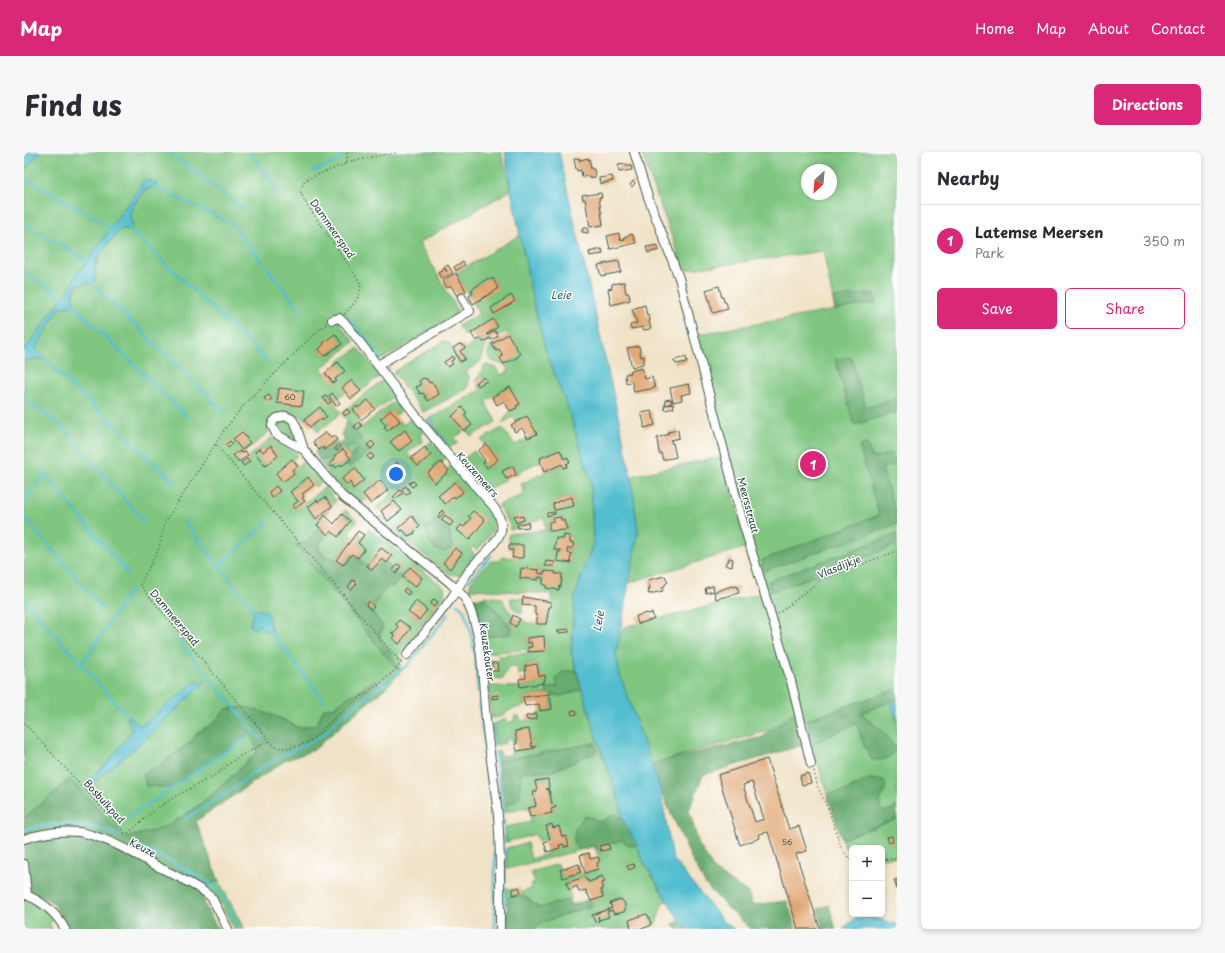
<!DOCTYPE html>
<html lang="en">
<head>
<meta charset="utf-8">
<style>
  :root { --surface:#fff; --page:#f7f7f7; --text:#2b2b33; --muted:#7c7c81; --line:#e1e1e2; --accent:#db2777 }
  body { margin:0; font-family:"Playpen Sans",sans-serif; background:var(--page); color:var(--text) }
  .controls { position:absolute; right:12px; bottom:12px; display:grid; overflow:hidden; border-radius:6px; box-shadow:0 2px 6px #0003 }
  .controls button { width:36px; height:36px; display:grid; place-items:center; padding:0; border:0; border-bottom:1px solid var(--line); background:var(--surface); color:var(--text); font:20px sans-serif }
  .compass { position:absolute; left:777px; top:12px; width:36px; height:36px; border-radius:50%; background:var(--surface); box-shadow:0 2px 6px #0003; rotate:206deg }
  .you { position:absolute; left:372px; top:322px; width:14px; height:14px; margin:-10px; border:3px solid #fff; border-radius:50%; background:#1a73e8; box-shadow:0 0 0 6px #1a73e833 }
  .badge { display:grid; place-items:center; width:26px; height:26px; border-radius:50%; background:var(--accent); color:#fff; font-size:13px; font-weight:700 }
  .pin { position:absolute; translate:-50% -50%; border:2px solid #fff; box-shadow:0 1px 4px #0006 }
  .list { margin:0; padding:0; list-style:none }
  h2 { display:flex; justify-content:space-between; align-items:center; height:52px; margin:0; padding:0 16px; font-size:17px }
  h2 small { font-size:13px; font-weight:400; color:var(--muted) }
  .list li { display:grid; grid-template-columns:26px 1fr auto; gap:12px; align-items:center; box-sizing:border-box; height:72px; padding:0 16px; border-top:1px solid var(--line) }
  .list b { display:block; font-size:15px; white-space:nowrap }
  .list p { margin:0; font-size:13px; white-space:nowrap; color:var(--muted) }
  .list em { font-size:13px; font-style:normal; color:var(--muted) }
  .actions { display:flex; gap:8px; padding:12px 16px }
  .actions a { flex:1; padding:9px 0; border:1px solid var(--accent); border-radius:6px; text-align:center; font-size:14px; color:var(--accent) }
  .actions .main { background:var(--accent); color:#fff }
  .map { position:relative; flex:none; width:873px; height:777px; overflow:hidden; border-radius:6px }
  header { display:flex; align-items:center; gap:24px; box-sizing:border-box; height:56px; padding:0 20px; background:var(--accent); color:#fff }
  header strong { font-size:19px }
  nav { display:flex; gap:22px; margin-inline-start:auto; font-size:14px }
  .intro { display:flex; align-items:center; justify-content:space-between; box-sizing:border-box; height:96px; padding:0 24px }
  h1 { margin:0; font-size:28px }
  .button { padding:10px 18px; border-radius:6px; background:var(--accent); color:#fff; font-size:14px; font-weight:700 }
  main { display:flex; gap:24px; padding:0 24px }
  aside { flex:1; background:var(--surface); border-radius:6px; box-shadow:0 2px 6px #0003 }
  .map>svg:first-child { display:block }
  .green { fill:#80c681; stroke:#50825a; fill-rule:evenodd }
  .forest { fill:#68ab6f; stroke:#447452 }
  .water { fill:#53becf; stroke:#397e82 }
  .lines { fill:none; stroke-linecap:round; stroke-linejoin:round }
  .stream { stroke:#53becf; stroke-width:2.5 }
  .building { fill:#e0a874; fill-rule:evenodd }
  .minor-casing { stroke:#3e564a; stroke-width:10 }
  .path { stroke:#3e564a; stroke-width:1.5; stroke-dasharray:1 3; stroke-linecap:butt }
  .minor { stroke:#fff; stroke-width:8 }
  .labels { text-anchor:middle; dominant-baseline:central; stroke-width:3; stroke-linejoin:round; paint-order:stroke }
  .number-label { font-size:8px; fill:#4f5844 }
  .street-label { font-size:10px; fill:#1f3d34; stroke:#fff }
  .water-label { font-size:11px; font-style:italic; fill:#2f6462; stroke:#fff }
</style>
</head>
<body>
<header>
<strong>Map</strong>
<nav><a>Home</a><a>Map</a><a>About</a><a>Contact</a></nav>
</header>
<div class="intro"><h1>Find us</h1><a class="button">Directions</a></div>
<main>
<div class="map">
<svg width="873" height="777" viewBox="0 0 873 777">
  <rect width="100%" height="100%" fill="#fff"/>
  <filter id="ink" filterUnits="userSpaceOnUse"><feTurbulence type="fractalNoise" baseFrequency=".025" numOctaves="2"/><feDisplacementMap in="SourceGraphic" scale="8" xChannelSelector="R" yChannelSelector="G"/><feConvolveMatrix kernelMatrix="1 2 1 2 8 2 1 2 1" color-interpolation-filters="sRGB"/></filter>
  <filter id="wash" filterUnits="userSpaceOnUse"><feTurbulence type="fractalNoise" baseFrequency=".012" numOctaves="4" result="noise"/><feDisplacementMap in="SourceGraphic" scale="16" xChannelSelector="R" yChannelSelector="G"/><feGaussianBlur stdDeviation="0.9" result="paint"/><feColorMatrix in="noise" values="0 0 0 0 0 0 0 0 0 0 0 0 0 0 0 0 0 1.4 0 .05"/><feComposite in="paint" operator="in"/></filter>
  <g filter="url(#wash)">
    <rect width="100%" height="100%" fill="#f0e2c6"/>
    <path class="green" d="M16 0H477L487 38 395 91 433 157 430 164 355 209 323 168 315 171 330 190 297 216 309 231 313 229 311 227 314 210 334 196 357 223 337 239 327 228 319 236 322 240 313 247 308 241 305 244 317 261 360 227 372 243 351 259 350 257 334 256 332 254 329 258 337 268 330 275 333 279 374 246 381 256 372 263 367 258 357 266 362 274 360 275 364 279 376 269 379 273 389 265 400 280 396 283 399 290 383 301 394 314 407 303 401 295 407 289 422 306 403 321 411 331 427 313 466 362C475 377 463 387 453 398L449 395 446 398 451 402 436 423 425 422 354 368 360 363 364 369 377 358 370 349 357 359 352 355 368 342 356 328 339 342 342 345 336 354 309 328 295 308 311 307 305 311 307 315 310 313 312 316 317 312 318 314 347 299 317 261 294 280 289 273 297 267 298 268 303 265 296 255 280 268 276 263 273 265C265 258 258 258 249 264L244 275 245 280 221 300 218 301 216 299 213 302 212 300 210 303 220 314 226 309 223 306 248 285 255 291 274 303 253 320 259 330 270 321 268 318 279 309 297 330 291 335 284 325 266 340 274 349 268 354 272 358 301 335 312 349 293 373 295 375 283 390 272 393 375 520 370 507 355 485 359 474 347 458 350 455 354 447 377 414 374 412 368 419 363 411 368 404 357 396 343 414 334 406 341 397 334 391 345 377 420 435 421 443 376 501V521L360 537 350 528 309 556H300L293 572 275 576 254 565 202 557 189 572 174 580 169 588 135 614 119 621 148 636 225 584 230 589 233 600C204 628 173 660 136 677 125 681 111 683 100 685L46 627 0 666V211C6 205 14 207 22 209L20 204 11 197 36 156 41 155 48 145V143L53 133 66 131 72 125C67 108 85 91 95 78L101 77 109 73 106 62 107 58 120 38 126 37 127 29 58 116 52 122 49 132 0 199V12L3 15ZM311 183 318 192 300 204 295 197ZM255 237 280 239 278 254 253 251ZM381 278 388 289 375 299 366 290ZM218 280 226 291 218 298ZM247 293 254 304 241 314 231 300 236 296 239 300ZM331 316 340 328 329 337 326 330 323 333 318 327ZM431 330 439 340 432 346 430 344 421 352 414 344ZM301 345 308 354 292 366 284 355 293 348 294 350ZM388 364 396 374 390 380V381L384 384 379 378 377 379 374 376ZM426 380V387L421 400C410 397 407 397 405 384ZM430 396 438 402 426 416 419 411ZM386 415 398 426 391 435 378 425ZM392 450 395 468 384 460ZM375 468 386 476 376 492 369 486 371 484 368 481 369 480 370 481 374 476 372 472ZM171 530H181L120 588 70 630 108 579 103 563 117 574Z
      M617 0H873V537L782 568 627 612 596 523 592 502 594 489 600 475 740 441 670 183 811 158 799 99 660 118ZM783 18H807V42H783Z
      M496 83 509 149 522 199 546 263 567 331 569 391 551 444 547 500 552 519C540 519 530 519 533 535L522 536 523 542 499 545 501 554 488 557 475 565 467 566 465 534 496 535 519 531V528L521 527 520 523 515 524 513 512 501 514 502 521 494 523 493 514 484 516 478 527 465 525 463 509 475 508V504L521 499 519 484 503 486V491L507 490 508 495H504V497L463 501 461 485 487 482C487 480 488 478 487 476 484 469 465 449 458 446H461L460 444 478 446 482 455 489 463 486 471 492 475 496 467 504 471 522 472 525 455H527V442L451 437 445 438 447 430 467 409H474L478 405 499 406V393H485V382L522 378 520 366 494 373V376L486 378V373L474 353 501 342 497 332 538 312 539 316 543 315 542 312 546 310 543 305 540 307 536 298 516 306 517 309 493 320 494 323H492L488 314 479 319 482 327 464 339 438 308 450 299 463 316 474 307 457 288 478 276 491 293 513 282 492 270 489 265 478 271 486 259 493 256 492 254 496 252 486 235 462 249C463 257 470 263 472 270L447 284 441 278 448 272 440 263 443 261 439 255 428 264 440 279 430 286 434 291 426 295 405 267 456 238 454 234 463 229 460 225 452 230 461 212 472 216 476 223 485 219 482 214 468 209 464 205V199L468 192 472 199 475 197 479 204 476 206 480 212 489 207 484 182 482 180 474 184 471 179 464 183 463 182 474 175 469 168 441 184 434 174 455 162 449 152 474 137 469 126 466 128 464 127 447 138 449 141 445 144 432 121ZM548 345 550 354 532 358H530L529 352 534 350V348ZM537 365V368H540L543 377 525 379V370L530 369 529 367ZM540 383 546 384V391L550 393 548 396 543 397 544 401 548 402 546 407 547 411 534 409V400H536L537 398H530L532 387H539ZM497 417 515 418 514 421 520 422V419L531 420V421L538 422 537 434H535L534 438 522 436V433L519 432V426L514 425V428L496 426Z
      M466 186 467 188C458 195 462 199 457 208 454 213 447 216 442 219L446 227 443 237 399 260 369 220 420 189 426 192 436 210 441 207 436 200 457 187 459 190ZM399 226 403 227 405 231 407 230 409 233H410L415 242 404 249 399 241 396 242 392 236 397 233 395 229Z
      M257 267 267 269 273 290C264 286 251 283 253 271Z
      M328 292 332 294 333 296 326 306 321 298Z
      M699 304 723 395 604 431 614 380 607 324Z
      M321 358 334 369 325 380 329 384 312 408 307 405 299 404 294 394 302 382 304 383 307 379 314 385 326 369 318 362Z
      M487 446H499L498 462C491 459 485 454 487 446Z
      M558 537 574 590 596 651 598 666 588 662C578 670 579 673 567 665L550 692 556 698 483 717V696L503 691 507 707 523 702V700L535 696V693L539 692 540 695 544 694 542 684 538 685 535 675 529 676 527 672 522 674 526 686 514 690 512 682 482 690V675L507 670 506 665 527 661V657L532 655 531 653 528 652 525 638 522 637 525 636 524 627 511 629 513 639 509 640 512 654 482 660 481 654 492 648 497 620 514 619 526 620 552 609 562 604 570 602 571 591 474 609 473 600H476L477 604 487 603V600L511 596V594L508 595 505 577 491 579 493 590H488L487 586 482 587V591L472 593 469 572 482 567 485 571 491 568 490 564 494 563 498 569 513 567V562L516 559 528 557 527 543 537 544Z
      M873 547V617L871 618 873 626V655L860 660 856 655V649L862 634 832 633 821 639 803 642 788 592 832 571 840 593 859 580 837 561Z
      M873 667V705L858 706V696H828V704C822 700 820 694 818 687Z
      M598 688C604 693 606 695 613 693L619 709 643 749 639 750 632 771 624 775 622 762 606 768 607 777H511L517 771 567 754V749L578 745 577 738H579L577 731 581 730 578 724 564 730V728H549L542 730 547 745 545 750 542 748 515 756C505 746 497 742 483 746V736L489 737 490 742 508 737 506 732 511 730 507 720 534 712 539 726 574 717 573 711 576 708 570 694 577 699 586 697 584 692ZM597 747 601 758 590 762 588 758 583 760 585 765 575 768 573 761 588 756 586 751Z
      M195 729 220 777H210C202 761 195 745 181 734Z
      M0 749C13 751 21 759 30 768L25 771 28 777H0Z"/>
    <path class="forest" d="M850 141 852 151 811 158 809 146Z
      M827 205 842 256 873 246V260L830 273 811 207Z
      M323 269 347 299 325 315 321 311 327 307 333 296 331 294 328 293 321 298 319 297 310 304V307L295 308 291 300 294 296 299 295 301 297 309 291 311 292 319 289 320 286 317 283Z
      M843 292 848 306 868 301 872 312 858 316 873 367V372L740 419 738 408 855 363 835 294Z
      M411 368 426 380V387L429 395 421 400C402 394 409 392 401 376Z
      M295 375 302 382 294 394 299 404 307 405 319 413 328 402 348 418 358 407C366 413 368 420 378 425L370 434 363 435 354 447 350 455 345 449 342 453 359 474 355 485 370 507 376 521 271 393 283 390Z
      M873 382V393L747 440 744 429Z
      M450 446H458L464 449 487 476V482L461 485Z
      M540 519H552L558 537 537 544 523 542 522 536 533 535C531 526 533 524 540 519Z
      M350 528 360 537 323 568 290 598 262 608 172 669 195 729 181 734 179 744 181 754 194 777H45L29 751 5 738H0V666L46 627 100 685C111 683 125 681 136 677 172 661 204 628 233 601L230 589 225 584 148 636 122 634 119 621 135 614 169 588 174 580 189 572 202 557 223 555 254 565 275 576 293 572 300 556H309Z
      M873 537V547L837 561 859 580 872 596C865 608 861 608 848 608L840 593 832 571 788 592 782 568Z
      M769 560 779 593 679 623 665 658 675 693 691 719 725 741 728 753 763 749 772 777H727L702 754 682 733 668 708 636 637 627 612 739 585Z
      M571 591 573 598 570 602 562 604 552 609 526 620 514 619 497 620 496 645 481 654 474 609Z
      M845 627 860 628 862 634 856 649V655L860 660 873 655V667L818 687 803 642 821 639Z
      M588 662 598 666 613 693C606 695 604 693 598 688L576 694 577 699 571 694 556 698 550 692C549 679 552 673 561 664 580 668 571 675 588 662Z
      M491 743 502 745 515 756 542 748 549 753 566 747 568 753 517 771 511 777H483V746Z
      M805 753 812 777H800L794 757Z
      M656 769 664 777H652L649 772Z"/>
    <path class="water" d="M2 0H16L3 16 0 12Z
      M481 0H535L600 290 607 324 614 380 592 502 596 523 636 637 649 707 699 769 710 777H664L656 769 630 727 619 709 613 693 598 666 596 651 574 590 547 500 551 444 569 391 567 331 546 263 522 199 509 149 487 38Z
      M122 28 127 29 133 32 126 37 120 38C117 43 106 57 106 63 106 70 110 70 107 78L101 77 95 78C88 88 78 98 72 109 69 116 72 124 70 130L53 133 48 143 50 148 48 154 36 156 11 197 20 204 22 209C15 206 6 205 0 211V199L1 197 49 132 52 122 58 116 119 30Z
      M230 458H237L243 460C246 469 244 470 249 479H241L235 473 230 477 226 474Z
      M182 529 120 588 70 630 66 627 86 608 108 579 102 563 117 574 171 530Z
      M873 550V570L867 552Z
      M846 765 873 772V777H819L830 767Z"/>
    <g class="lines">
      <path class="stream" d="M145 0 218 56
        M226 0 254 39
        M288 20 316 8 318 0
        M0 26 90 77
        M128 33 208 72 278 160
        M0 71 65 110
        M105 77 244 209
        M0 120 41 146
        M66 129 201 261
        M46 150 163 265
        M326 166 356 206
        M19 206 151 331
        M362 212 365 217
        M0 245 40 277 121 371
        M404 268 424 296
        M430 303 449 323
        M0 349 20 321 104 422
        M0 365 78 456
        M160 370 232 461
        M195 414 243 370
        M445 429 467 404
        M447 446 458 476 461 500
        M0 448 103 564
        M433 452C448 456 453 525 454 540
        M245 478 301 550
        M154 489 237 587
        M461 507 462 514
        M58 512 107 438
        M455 550 468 654
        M467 573 470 593
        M471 600 479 657 480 661
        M64 631 69 627
        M103 666 225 584
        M161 667 203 641 229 621 254 606 292 587 302 580 315 566 384 513 425 461
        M480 669 481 690
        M0 678C33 668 64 670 95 684
        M112 693C132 703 184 725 196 741 204 751 209 765 215 777
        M471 693V777
        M481 729V697
        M481 736V753
        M481 777V760"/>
    </g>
    <g id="blocks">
      <path class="building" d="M555 6 556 9V8L564 6V8L565 7 567 17H570L571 25 566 26V24L558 25 557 18 553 19V17H552L550 7Z
        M602 12V14H607L608 18 595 20 594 13Z
        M588 24 589 29 576 32 575 26Z
        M609 29 611 31 608 35 606 33Z
        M577 41 578 45 575 46 579 73 566 75 561 47 559 48 558 43 562 42V43Z
        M559 76H564V81L558 80Z
        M595 81 596 88 601 87 600 85 608 82 612 91 586 97 583 84Z
        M633 93 635 98 624 101 622 95Z
        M578 97 579 102 566 104 565 100Z
        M439 109 441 113 432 119 430 115Z
        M595 109 597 120 577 124 574 113Z
        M424 113 429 121 418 127 414 121 419 119 418 117 420 116 423 120 420 115Z
        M432 121 442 139 433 144 427 134 423 136 419 129Z
        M464 126 466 128 469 126 474 137 449 152 445 144 449 141 447 138Z
        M600 130 602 141H605L606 148 587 153 584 137 588 136V132Z
        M695 134 698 146 699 145 700 150H702L704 157 689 161 682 138Z
        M487 143 491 149 470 162 467 156Z
        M621 153 623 164 625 163 626 169H625L627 177 619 178V175L607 177 606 173 613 171 608 157Z
        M469 167 474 175 463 182 464 183 471 179 474 184 467 188 466 186 459 190 457 186 452 189 447 181Z
        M311 182 318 192 300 204 295 197 300 192 299 191Z
        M484 182 496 202 494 205 480 212 476 206 479 204 475 197 472 199 468 192Z
        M435 192 439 193 441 196 436 199 441 207 436 210 429 196Z
        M615 194 617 205 620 204V209H619V212L608 215 603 196Z
        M429 204 430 207 427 209 429 212 424 215 420 210Z
        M662 205 663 210 652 212 651 211 650 208Z
        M314 210 321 219 311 227 313 229 309 231 301 221Z
        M618 216 621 227 628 225 631 236 610 240 608 230 602 231 601 222 607 221 606 219Z
        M460 225 463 229 454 234 452 230Z
        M399 226 403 227 405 231 407 230 409 233 410 232 415 242 404 249 399 241 396 242 392 235 397 233 395 229Z
        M328 228 337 239 327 247 318 236Z
        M665 232 667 241 657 243 658 248 649 250 646 236Z
        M486 235 496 252 492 254 493 256 486 259 480 249 473 253 468 245Z
        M255 236 280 239 278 254 253 251Z
        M308 241 316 251 312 254 305 244Z
        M245 243 248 247 243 250 240 246Z
        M302 244 307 250 304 252 299 246Z
        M647 247 648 251 642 253 641 248Z
        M344 248 351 257 337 268 329 257 333 254 334 256Z
        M649 252 650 256 641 258 640 253Z
        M296 255 303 265 298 269 297 267 286 275 280 268Z
        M438 255 443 261 440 263 448 273 440 279 428 264Z
        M323 257 326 260 321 264 319 261Z
        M367 258 376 269 363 279 360 275 362 274 356 267Z
        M628 259 631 273 620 276V270L617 261Z
        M503 264 513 282 504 286 498 276 491 280 487 273Z
        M335 270 338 274 333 278 330 275Z
        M381 278 388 289 375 299 366 290Z
        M654 278 655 286 647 288 648 292 649 291 652 305 639 308 637 301H635L633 286 645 282 644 280Z
        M218 280 226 291 218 298 209 287Z
        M302 280 307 286 310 284 313 288 300 298 299 295 295 298 289 290Z
        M206 289 209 292 204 296 201 293Z
        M348 289 351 293 347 297 343 293Z
        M462 292 474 307 463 316 459 311 461 308 454 299Z
        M247 293 254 304 241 314 231 300 236 296 239 300Z
        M315 293 317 295 313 299 311 297Z
        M401 295 407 303 394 314 387 306Z
        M319 297 327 307 318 314 317 312 312 316 310 313 307 315 305 312 311 307 310 304Z
        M536 298 540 307 543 305 546 310 542 312 543 315 539 316 538 312 520 320 516 309H517L516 306Z
        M216 299 218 301 221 299 224 303 215 310 209 303Z
        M347 301 350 305 346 308 343 304Z
        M223 306 226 309 220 314 217 311Z
        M268 307 274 314 268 318 270 321 259 330 252 321Z
        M373 310 375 313 372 316 370 313Z
        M417 310 425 319 411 331 403 321Z
        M489 314 492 323 482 327 478 319Z
        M331 316 340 328 329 337 326 330 323 333 318 327Z
        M284 325 290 333 278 342 280 344 278 346 281 349 271 357 268 354 274 349 266 340Z
        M356 328 364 338 347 352 339 342Z
        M389 329 392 332 388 335 385 331Z
        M431 330 439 340 431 346 430 344 421 352 414 344Z
        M252 334 256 339 248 346 245 341V340Z
        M382 334 386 340 382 343 378 337Z
        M376 338 379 341 371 347 369 345Z
        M301 345 308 354 292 367 284 355 293 348 294 350Z
        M548 345 550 354 532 358H530L529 352 530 351 534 350V349Z
        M370 349 378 358 364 369 357 359Z
        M418 358 420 361 415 366 414 364Z
        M449 359 461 368 445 388 433 378 437 373 440 375 447 366 444 364Z
        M531 360V362L523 364V361Z
        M318 362 326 369 314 385 307 379 304 383 293 373 301 363 310 372Z
        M421 363 429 370 426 374 417 368Z
        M494 363 495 365 499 364 500 368 492 371 490 364Z
        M388 364 396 374 390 380 391 381 384 384 379 378 377 379 374 376Z
        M537 365V368H540L543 378 525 379V370L530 369 529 366Z
        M504 370 505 375 494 376 493 373Z
        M334 379 340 383 334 391 341 397 334 406 328 402 319 413 312 408Z
        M540 383 546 384V391H549L550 393 548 396 543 397 544 401 548 402 546 407 547 411 533 409 534 400H536L537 398H530L532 386 539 387Z
        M485 393H499V406H488L489 398H485Z
        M357 396 368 404 363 411 358 407 348 418 343 414Z
        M431 396 438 401 426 417 419 411Z
        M705 406 709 407 708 415 701 413 702 410H704Z
        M522 409 531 410 530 414H521Z
        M374 412 377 414 372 422 368 419Z
        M386 415 398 426 391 435 378 425Z
        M497 416 515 418 514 421 520 422V419L532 420 531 422H538L537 435 535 434V438L522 436V433H519V426L514 425V428L496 426Z
        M641 424 644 430 641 432V434L638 435 639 439 625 442 624 437H626L624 428Z
        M329 428 333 431 327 438 324 435Z
        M689 434 690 439 682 441 681 436Z
        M708 434 709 435 713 434 715 441 692 447 690 440Z
        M381 436 386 440 384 443 379 439Z
        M499 445 527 450V455H525L522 472H513V463H511V454L498 453Z
        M410 447 414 450 410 455 406 452Z
        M345 449 350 455 347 458 342 453Z
        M392 449 403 458 395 468 384 460Z
        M623 461 624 462 628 461 630 467 614 472 612 464Z
        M489 463 496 467 492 475 486 471Z
        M375 468 387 476 375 492 368 486 371 484 368 481V480L370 481 374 476 372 472Z
        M545 477V480L534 481V478Z
        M520 484 521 499 504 500V495H508L507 490 503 491V486Z
        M468 511H473L474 519H468Z
        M513 512 515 524 521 523V528H519V531L496 535 495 527 502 526 501 514Z
        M526 542 528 557 516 559 515 552 501 554 499 545Z
        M474 543 475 546 468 547V544Z
        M552 558 553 562 548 563 547 559Z
        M513 562V567L503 568 502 564Z
        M505 577 508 595 511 594V596L493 599 491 592 493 591 491 579Z
        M743 607 765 677 775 674 783 699 772 702 796 777H774L744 680 735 682 736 686 716 693 694 623ZM728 630 740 667 731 670 719 633Z
        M784 621 787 631 778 633 776 624Z
        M524 627 525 636 522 637 525 638 528 652 531 653 532 655 527 657 528 661 506 665 504 656 512 654 509 640 513 639 511 629Z
        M528 672 529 676 535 674 538 685 542 684 545 694 540 695 539 692 535 693 536 696 523 700 520 690 526 688 522 674Z
        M868 684 869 690 865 691 863 685Z
        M584 692 586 697 577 699 575 694Z
        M565 701 566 707 574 705 575 706V710L573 711 574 717 561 721 556 703Z
        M555 712 557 720 539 726 536 718Z
        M610 712 611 715 605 718 603 714Z
        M578 724 581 730 577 731 579 738H577L579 745 567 749 564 742H563L562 738 555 740 553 734 545 738 542 731 561 725 562 728H564V730L573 727 572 726Z
        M873 727V737L870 728Z
        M495 735 497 741 489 743V737Z
        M597 747 601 752V758L600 760 590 762 588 758 583 760 585 765 575 768 574 764 575 769 571 770 568 763 588 756 586 751Z
        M622 762 624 763 627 772 626 774 617 777H607L605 768Z"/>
    </g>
  </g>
  <g filter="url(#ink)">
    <use href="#blocks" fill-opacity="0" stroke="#3e564a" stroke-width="1"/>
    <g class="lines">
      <g class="minor-casing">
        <path id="minor" d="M610 0 624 45 655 126 717 364 767 529 787 612
          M308 168 315 166 322 172 397 270 424 303 469 354C475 362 480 372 476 382 471 394 456 405 448 415 440 425 434 437 426 448 412 467 397 485 383 503
          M354 213 446 159 438 146
          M280 298 252 282 248 274 249 270 253 266 262 264 268 267 272 273 280 298 318 344 425 430C431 436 439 442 443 450 460 486 458 529 462 567 465 600 471 632 474 664 477 702 476 739 476 777
          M0 687C18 681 36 678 55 680 82 685 107 700 131 713 148 722 166 730 182 741L188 746 204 777
          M0 712 3 743
          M0 742C18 749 31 759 41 777"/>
      </g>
      <path class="path" d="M320 13 323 9V0
        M321 162C329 151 339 145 336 130L280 48 276 38 281 28 328 9 375 0
        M302 172 281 191 221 252 201 277 141 370 135 396 116 433 251 595C262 598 273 595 284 590 296 583 304 572 314 563 335 544 361 532 378 510
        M192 293 377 511
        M754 462 798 427 873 399
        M0 571 100 680
        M790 619 794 635 805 659 817 695 824 705 828 707
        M100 681H104L132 657 147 647 193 622 212 606 245 589
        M858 708 873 707"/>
      <use href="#minor" class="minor"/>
    </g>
  </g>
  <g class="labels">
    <g class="number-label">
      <text x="266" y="245">60</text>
      <text x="763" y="690">56</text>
    </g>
    <g class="street-label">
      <text transform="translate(309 76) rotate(55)">Dammeerspad</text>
      <text transform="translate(454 322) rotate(48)">Keuzemeers</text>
      <text transform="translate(725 353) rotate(75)">Meersstraat</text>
      <text transform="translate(815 414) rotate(-22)">Vlasdijkje</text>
      <text transform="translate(151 465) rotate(50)">Dammeerspad</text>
      <text transform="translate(464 500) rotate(82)">Keuzekouter</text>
      <text transform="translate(81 649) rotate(48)">Bosbulkpad</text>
      <text transform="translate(119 695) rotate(28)">Keuze</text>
    </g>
    <g class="water-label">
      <text x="537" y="142">Leie</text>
      <text transform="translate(574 469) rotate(-81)">Leie</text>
    </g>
  </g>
</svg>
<div class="controls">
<button>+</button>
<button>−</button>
</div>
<svg class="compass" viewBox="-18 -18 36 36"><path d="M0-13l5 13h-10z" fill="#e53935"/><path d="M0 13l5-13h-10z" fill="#7c7c81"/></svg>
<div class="you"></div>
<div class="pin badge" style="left:789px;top:312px">1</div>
</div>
<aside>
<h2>Nearby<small></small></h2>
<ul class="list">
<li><span class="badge">1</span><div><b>Latemse Meersen</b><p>Park</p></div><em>350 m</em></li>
</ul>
<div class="actions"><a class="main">Save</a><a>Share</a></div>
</aside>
</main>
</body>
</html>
